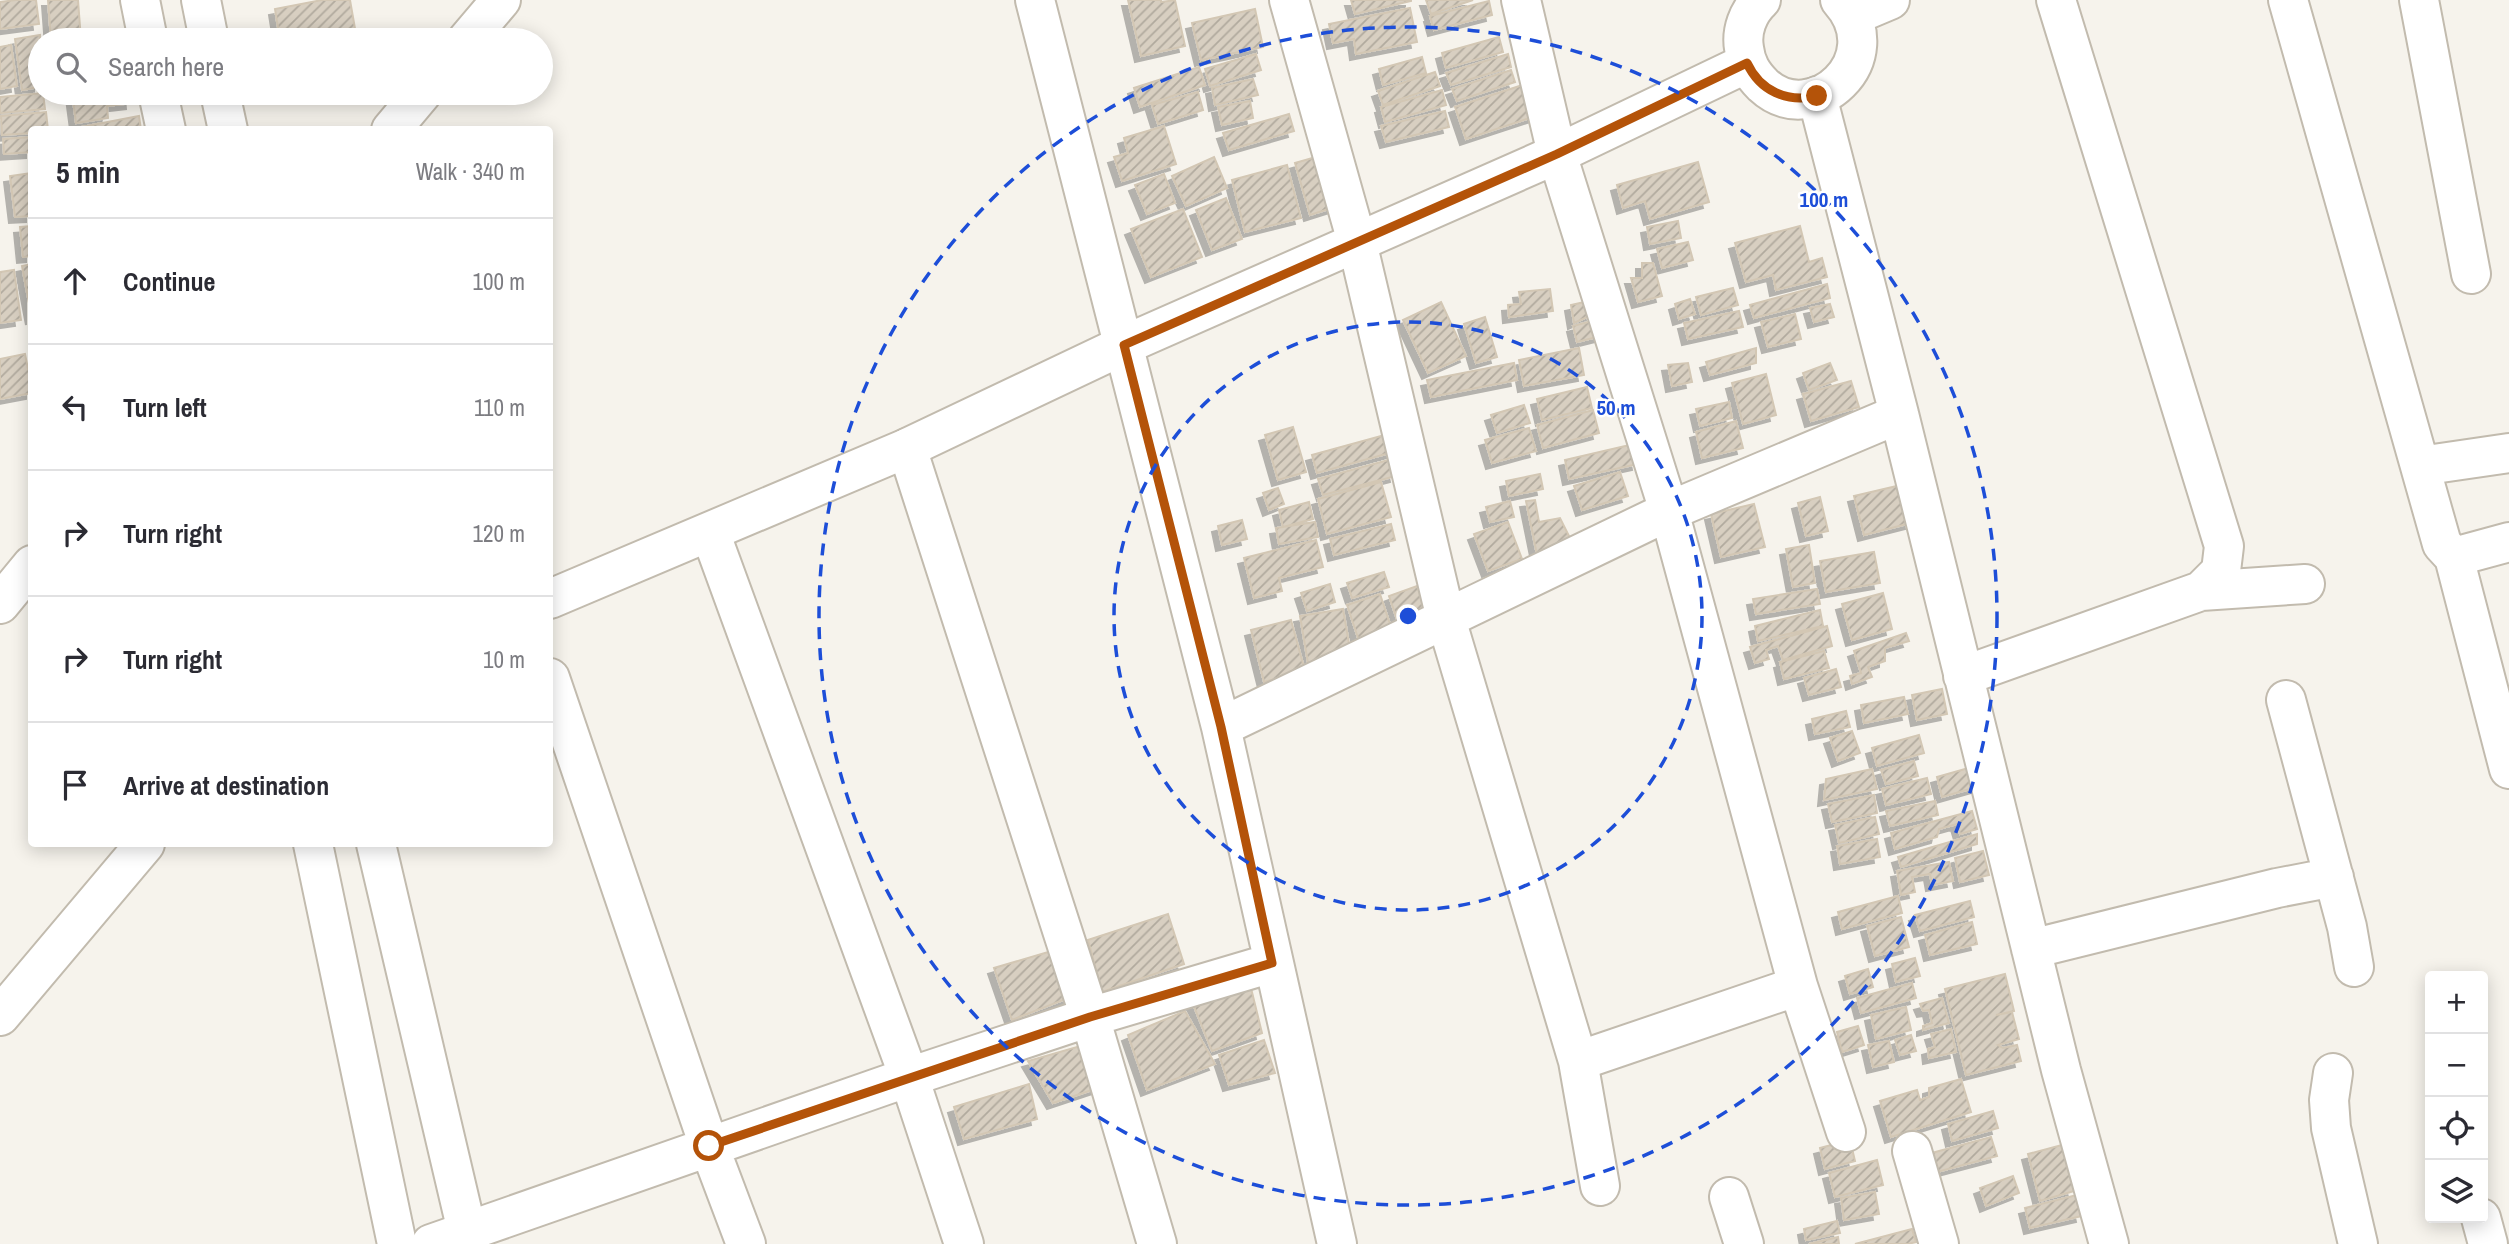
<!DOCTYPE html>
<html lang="en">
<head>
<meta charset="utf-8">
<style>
  :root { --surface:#fff; --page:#f7f7f7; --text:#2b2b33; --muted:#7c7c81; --line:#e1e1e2 }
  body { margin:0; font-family:"Archivo Narrow",sans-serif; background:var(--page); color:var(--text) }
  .controls { position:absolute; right:21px; bottom:21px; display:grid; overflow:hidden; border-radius:7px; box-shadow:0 4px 18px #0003 }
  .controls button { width:63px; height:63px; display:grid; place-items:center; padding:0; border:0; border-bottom:2px solid var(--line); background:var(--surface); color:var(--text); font:35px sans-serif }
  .stop { position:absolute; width:21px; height:21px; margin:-16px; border:5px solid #b45309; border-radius:50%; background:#fff }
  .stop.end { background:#b45309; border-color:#fff; box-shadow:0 2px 7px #0008 }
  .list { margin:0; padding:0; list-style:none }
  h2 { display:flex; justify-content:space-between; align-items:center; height:91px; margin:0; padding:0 28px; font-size:30px }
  h2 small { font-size:23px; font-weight:400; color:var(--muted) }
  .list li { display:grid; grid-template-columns:46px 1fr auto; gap:21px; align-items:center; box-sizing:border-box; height:126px; padding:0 28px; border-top:2px solid var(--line) }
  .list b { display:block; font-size:26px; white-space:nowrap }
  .list em { font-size:23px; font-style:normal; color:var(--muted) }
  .icon { flex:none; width:38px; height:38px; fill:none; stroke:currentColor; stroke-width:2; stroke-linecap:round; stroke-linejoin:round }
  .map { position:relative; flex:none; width:2509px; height:1244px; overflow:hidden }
  .search { position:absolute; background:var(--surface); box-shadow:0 4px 18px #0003; left:28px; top:28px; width:525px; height:77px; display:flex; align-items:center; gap:18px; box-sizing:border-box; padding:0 24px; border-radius:38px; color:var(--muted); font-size:26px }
  .panel { position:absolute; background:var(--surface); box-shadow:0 4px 18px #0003; left:28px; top:126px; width:525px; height:721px; border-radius:7px }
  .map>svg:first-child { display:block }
  .building { fill:url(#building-hatch); stroke:#d3c7b4; stroke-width:2; filter:url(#shadow) }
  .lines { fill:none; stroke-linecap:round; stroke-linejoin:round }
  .minor-casing { stroke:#c2bbae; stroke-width:42 }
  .tertiary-casing { stroke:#c2bbae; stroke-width:42 }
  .minor { stroke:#fff; stroke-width:38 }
  .tertiary { stroke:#fff; stroke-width:38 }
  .route { stroke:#b45309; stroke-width:9 }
  .ring { fill:none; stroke:#1d4ed8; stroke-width:3.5; stroke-dasharray:12 9 }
  .centre { fill:#1d4ed8; stroke:#fff; stroke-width:3.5 }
  .ring-label { font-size:21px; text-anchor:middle; font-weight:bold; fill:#1d4ed8; stroke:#fff; stroke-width:5; stroke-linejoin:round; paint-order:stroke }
</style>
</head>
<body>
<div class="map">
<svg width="2509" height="1244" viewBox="0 0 2509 1244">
  <defs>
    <pattern id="building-hatch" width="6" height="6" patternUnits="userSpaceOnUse" patternTransform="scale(1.75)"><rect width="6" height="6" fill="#d8cfc1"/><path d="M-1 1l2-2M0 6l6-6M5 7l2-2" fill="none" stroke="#b1aa9e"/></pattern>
    <filter id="shadow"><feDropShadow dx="-6" dy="6" stdDeviation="0" flood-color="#0004"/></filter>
  </defs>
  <rect width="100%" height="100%" fill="#f6f3ec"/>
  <path class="building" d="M16 0H36L39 24 0 29V2Z
    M48 0H78L81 40H51Z
    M322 0H350L357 40H280L275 9Z
    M1128 0H1161V2L1175 0 1185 46 1141 56Z
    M1351 0H1411V1L1355 14Z
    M1426 0H1473L1431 14Z
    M1489 1 1492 15 1434 30 1430 16Z
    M1410 8 1417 42 1356 54 1354 39 1333 43 1329 24Z
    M1255 9 1263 47 1201 60 1192 23Z
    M117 34 118 40H91V37Z
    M40 35V87L22 90 15 39Z
    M1499 37 1503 52 1446 68 1442 53Z
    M11 45 17 86 0 89V47Z
    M1256 54 1261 70 1210 86 1205 69Z
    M1508 54 1511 67 1451 85 1446 73Z
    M1422 57 1426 73 1383 85 1379 69Z
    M1199 67 1205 85 1140 107 1134 88Z
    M1511 70 1515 82 1457 101 1452 89Z
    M1435 72 1440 86 1383 105 1378 91Z
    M1253 79 1258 95 1215 105 1212 88Z
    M1535 81 1545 113 1466 139 1455 107Z
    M1442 90 1446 105 1385 122 1381 107Z
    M1198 92 1203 110 1158 124 1152 105Z
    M43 93 45 109 0 113V97Z
    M72 93H131L132 103 107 106 108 118 76 123Z
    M1250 101 1253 118 1222 125 1218 107Z
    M1445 111 1449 127 1386 142 1381 126Z
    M46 112 48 130H32V133L2 135 1 116Z
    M1289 114 1294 131 1229 150 1223 133Z
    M139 116 141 130H66Z
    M1164 126 1176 164 1122 181 1114 157 1128 153 1124 138Z
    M32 137V152L4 154 3 139Z
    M1323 155 1338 206 1310 215 1295 163Z
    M1214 157 1227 188 1186 206 1172 176Z
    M1698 162 1709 202 1650 219 1645 201 1623 208 1617 185Z
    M1287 165 1301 218 1245 232 1232 180Z
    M32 173V216L15 217 10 176Z
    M1164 174 1175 203 1147 214 1135 185Z
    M1226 198 1242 239 1212 250 1196 210Z
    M1183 209 1202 257 1151 277 1131 229Z
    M1678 221 1681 238 1650 244 1647 227Z
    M32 226V256L23 257 20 227Z
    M1800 226 1809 262 1822 258 1827 277 1776 290 1773 275 1746 282 1735 243Z
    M1688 242 1693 260 1662 268 1657 249Z
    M1642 263H1653L1662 296 1638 302 1631 278H1642Z
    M32 264V319L22 266Z
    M14 270 21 320 0 323V272Z
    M1827 284 1830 298 1754 318 1750 305Z
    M1733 288 1738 305 1701 315 1696 297Z
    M1550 289 1553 311 1509 317 1508 305 1521 304 1519 292Z
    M1690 299 1695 314 1679 319 1675 304Z
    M1589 301 1592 315 1574 323 1571 305Z
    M1441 302 1466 356 1428 373 1403 320Z
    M1830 304 1834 317 1814 322 1810 308Z
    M1739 311 1743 327 1688 339 1684 323Z
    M1795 314 1801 339 1768 347 1761 322Z
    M1485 317 1497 357 1476 363 1464 324Z
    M1596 320 1601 336 1577 342 1573 326Z
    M1579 348 1584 375 1524 386 1519 360Z
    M1756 348V363L1710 375 1706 362Z
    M25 354 28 369 32 368V393L0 399V359Z
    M1514 363 1517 380 1431 397 1427 380Z
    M1688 363 1692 382 1672 386 1668 365Z
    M1830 363 1837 380 1809 390 1803 373Z
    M1766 374 1776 415 1743 424 1732 383Z
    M1851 381 1859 407 1811 421 1803 394Z
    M1587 387 1592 408 1542 420 1537 399Z
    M1729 402 1732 418 1700 426 1696 409Z
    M1524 405 1530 423 1497 433 1491 415Z
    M1593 410 1599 433 1543 448 1537 425Z
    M1736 421 1743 448 1702 458 1696 432Z
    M1293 427 1306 472 1278 480 1265 435Z
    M1529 428 1536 451 1492 463 1485 440Z
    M1392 433 1397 451 1317 473 1312 455Z
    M1634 444 1638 464 1569 479 1565 460Z
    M1392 459 1396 476 1323 495 1318 479Z
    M1620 472 1628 496 1582 510 1574 486Z
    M1540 474 1543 489 1509 496 1506 481Z
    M1381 482 1391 517 1327 534 1318 499Z
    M1901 485 1911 523 1864 535 1854 496Z
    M1278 488 1284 504 1269 510 1263 493Z
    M1820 497 1828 531 1806 536 1798 503Z
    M1535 500 1539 522 1560 518 1570 538 1537 555 1526 501Z
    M1510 501 1514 517 1490 522 1486 507Z
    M1309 502 1313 519 1283 527 1279 510Z
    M1754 504 1765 547 1721 557 1711 514Z
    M1242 520 1247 539 1222 545 1218 526Z
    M1315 522 1318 537 1279 544 1276 528Z
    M1508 522 1522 559 1488 571 1474 534Z
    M1391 524 1395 540 1334 555 1330 539Z
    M1316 540 1323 567 1279 578 1282 591 1254 598 1244 558Z
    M1809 545 1815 583 1793 587 1786 549Z
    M1874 552 1880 583 1826 592 1820 561Z
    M1384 572 1389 587 1352 598 1347 583Z
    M1330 584 1335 602 1307 611 1301 593Z
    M1417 586 1429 622 1401 631 1389 596Z
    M1817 589 1820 604 1756 614 1753 599Z
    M1883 593 1892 629 1852 640 1842 604Z
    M1380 594 1393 633 1360 644 1347 605Z
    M1343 609 1351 655 1308 663 1300 616Z
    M1820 610 1823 626 1758 641 1755 626Z
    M1291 620 1305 671 1264 682 1251 630Z
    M1827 626 1832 646 1783 660 1778 646 1766 650 1769 659 1755 663 1750 647Z
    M1906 633 1909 641 1885 648V661L1868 667 1872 677 1852 684 1850 676 1861 673 1854 651Z
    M1824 651 1829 668 1784 679 1780 662Z
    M1836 669 1841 687 1809 695 1804 678Z
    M1942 689 1947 714 1917 720 1912 695Z
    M1904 697 1908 714 1864 723 1861 705Z
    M1846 711 1850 727 1815 734 1812 719Z
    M1852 731 1860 753 1838 761 1830 738Z
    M1919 735 1924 753 1877 766 1872 748Z
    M1914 761 1918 776 1886 784 1881 770Z
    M1972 767 1977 787 1942 797 1937 777Z
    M1872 769 1877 789 1824 800 1826 779Z
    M1927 778 1931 794 1886 805 1882 789Z
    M1874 795 1877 813 1832 822 1828 804Z
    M1935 801 1938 815 1890 826 1886 811Z
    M1972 811 1977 829 1960 834 1957 824 1939 829 1937 837 1895 849 1891 833Z
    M1875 817 1879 834 1839 843 1835 825Z
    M1977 834V844L1901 867 1898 857Z
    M1877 839 1880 857 1840 864 1837 846Z
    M1983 851 1989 875 1960 882 1955 858Z
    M1949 862 1953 881 1932 885 1930 874 1912 877 1915 892 1901 895 1897 871Z
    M1898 896 1902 913 1842 929 1838 912Z
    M1970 901 1974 917 1920 931 1915 915Z
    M1168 914 1184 964 1102 992 1088 940Z
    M1901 917 1909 947 1875 956 1867 926Z
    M1972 922 1977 944 1930 955 1925 935Z
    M1055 950 1071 997 1012 1020 994 968Z
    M1915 958 1920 976 1896 982 1892 964Z
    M1868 969 1873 987 1850 994 1845 976Z
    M2005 974 2014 1011 1996 1015 2012 1012 2019 1039 1998 1045 2003 1048 2017 1045 2021 1061 1966 1075 1945 989Z
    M1912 983 1916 998 1861 1013 1857 998Z
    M1250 984 1262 1033 1212 1051 1193 1004Z
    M1942 998 1949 1023 1923 1030V1026L1932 1023 1929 1010 1923 1011 1920 1004Z
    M1906 1007 1911 1030 1876 1039 1871 1015Z
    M1185 1011 1215 1064 1147 1090 1128 1035Z
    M1858 1026 1864 1045 1842 1052 1837 1032Z
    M1951 1029 1956 1052 1929 1058 1928 1049 1935 1047 1931 1034Z
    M1911 1035 1916 1051 1900 1055 1895 1040Z
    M1264 1040 1275 1073 1229 1085 1219 1055Z
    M1889 1041 1894 1062 1873 1067 1868 1045Z
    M1091 1043 1098 1088 1053 1103 1028 1061Z
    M1961 1079 1971 1112 1891 1137 1880 1101 1917 1090 1920 1100 1929 1097V1088Z
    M1029 1084 1037 1119 964 1139 954 1107Z
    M1993 1111 1998 1128 1952 1141 1948 1124Z
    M1991 1137 1997 1156 1933 1173 1928 1154Z
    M1850 1140 1855 1161 1825 1169 1820 1148Z
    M2062 1145 2074 1191 2040 1201 2028 1154Z
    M1877 1160 1883 1185 1835 1197 1829 1173Z
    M2013 1176 2019 1193 1986 1206 1980 1188Z
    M1875 1192 1879 1214 1844 1220 1841 1198Z
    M2077 1195 2082 1216 2030 1228 2025 1208Z
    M1837 1221 1840 1233 1806 1240 1804 1229Z
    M1912 1229 1916 1242 1908 1244H1855Z
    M1838 1237 1839 1244H1809Z"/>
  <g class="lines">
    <g class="minor-casing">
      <path id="minor" d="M1035 0 1221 727 1337 1244
        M1289 0 1357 242 1446 619 1578 1061 1600 1186
        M1521 0 1557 154 1669 511 1798 986 1846 1132
        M2288 0 2442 544 2454 557 2509 769
        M2419 0 2471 274
        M467 40 501 0
        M1817 96 1899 414 2061 1070 2109 1244
        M391 130 422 93
        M907 448 1090 1017 1157 1244
        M2420 466 2509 453
        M710 532 909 1077 964 1244
        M2454 557 2509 542
        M2201 591 2305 584
        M0 604 32 565
        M1963 676 2201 591 2221 571 2224 546 2056 0
        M550 678 709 1146 746 1244
        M2286 700 2347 927 2354 967
        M1221 727 1669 511 1899 414
        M2031 949 2277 888 2334 877
        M0 1016 145 844
        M1578 1061 1798 986
        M2333 1073 2329 1100 2331 1128 2358 1244
        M1912 1151 1939 1244
        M1729 1197 1744 1244
        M2481 1218 2488 1244
        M431 1244 909 1077 1090 1017 1272 963"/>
    </g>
    <g class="tertiary-casing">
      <path id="tertiary" d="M140 0 148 40
        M201 0 209 40
        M1761 0C1748 12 1741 31 1744 48 1746 64 1752 74 1763 85 1812 131 1893 59 1840 0
        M1852 16 1890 0
        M158 93 166 130
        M220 93 228 130
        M550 599 907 448 1124 345 1557 154 1747 63
        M313 844 397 1244
        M376 844 470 1244"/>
    </g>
    <use href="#minor" class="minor"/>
    <use href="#tertiary" class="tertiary"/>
  </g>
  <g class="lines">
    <path class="route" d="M709 1146 1090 1017 1272 963 1221 727 1124 345 1557 154 1747 63C1760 91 1787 103 1817 96"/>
  </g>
  <g class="ring">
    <circle cx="1408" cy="616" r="294"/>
    <circle cx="1408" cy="616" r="589"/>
  </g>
  <circle cx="1408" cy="616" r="10" class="centre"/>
  <g class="ring-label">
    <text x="1824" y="207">100 m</text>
    <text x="1616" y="415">50 m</text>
  </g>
</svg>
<div class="controls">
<button>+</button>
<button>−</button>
<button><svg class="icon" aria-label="locate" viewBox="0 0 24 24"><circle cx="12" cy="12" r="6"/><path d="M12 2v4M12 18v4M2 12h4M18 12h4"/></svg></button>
<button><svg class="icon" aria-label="layers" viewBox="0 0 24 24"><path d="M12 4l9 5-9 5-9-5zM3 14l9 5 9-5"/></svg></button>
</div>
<div class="stop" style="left:709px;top:1146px"></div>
<div class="stop end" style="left:1817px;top:96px"></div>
<div class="search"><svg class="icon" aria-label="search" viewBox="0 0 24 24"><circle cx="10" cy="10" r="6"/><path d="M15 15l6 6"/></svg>Search here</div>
<section class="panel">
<h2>5 min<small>Walk · 340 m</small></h2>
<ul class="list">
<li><svg class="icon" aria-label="ahead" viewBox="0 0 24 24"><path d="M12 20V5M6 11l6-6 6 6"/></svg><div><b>Continue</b></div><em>100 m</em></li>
<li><svg class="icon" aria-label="left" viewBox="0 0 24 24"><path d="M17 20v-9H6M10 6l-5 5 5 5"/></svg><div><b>Turn left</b></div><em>110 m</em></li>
<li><svg class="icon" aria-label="right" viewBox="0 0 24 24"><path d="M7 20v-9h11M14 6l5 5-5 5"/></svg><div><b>Turn right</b></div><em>120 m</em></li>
<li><svg class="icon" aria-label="right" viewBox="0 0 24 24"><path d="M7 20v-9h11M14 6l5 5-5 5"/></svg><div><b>Turn right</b></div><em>10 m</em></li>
<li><svg class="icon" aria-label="arrive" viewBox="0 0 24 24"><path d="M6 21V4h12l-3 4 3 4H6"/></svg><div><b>Arrive at destination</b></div></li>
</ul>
</section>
</div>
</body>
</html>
